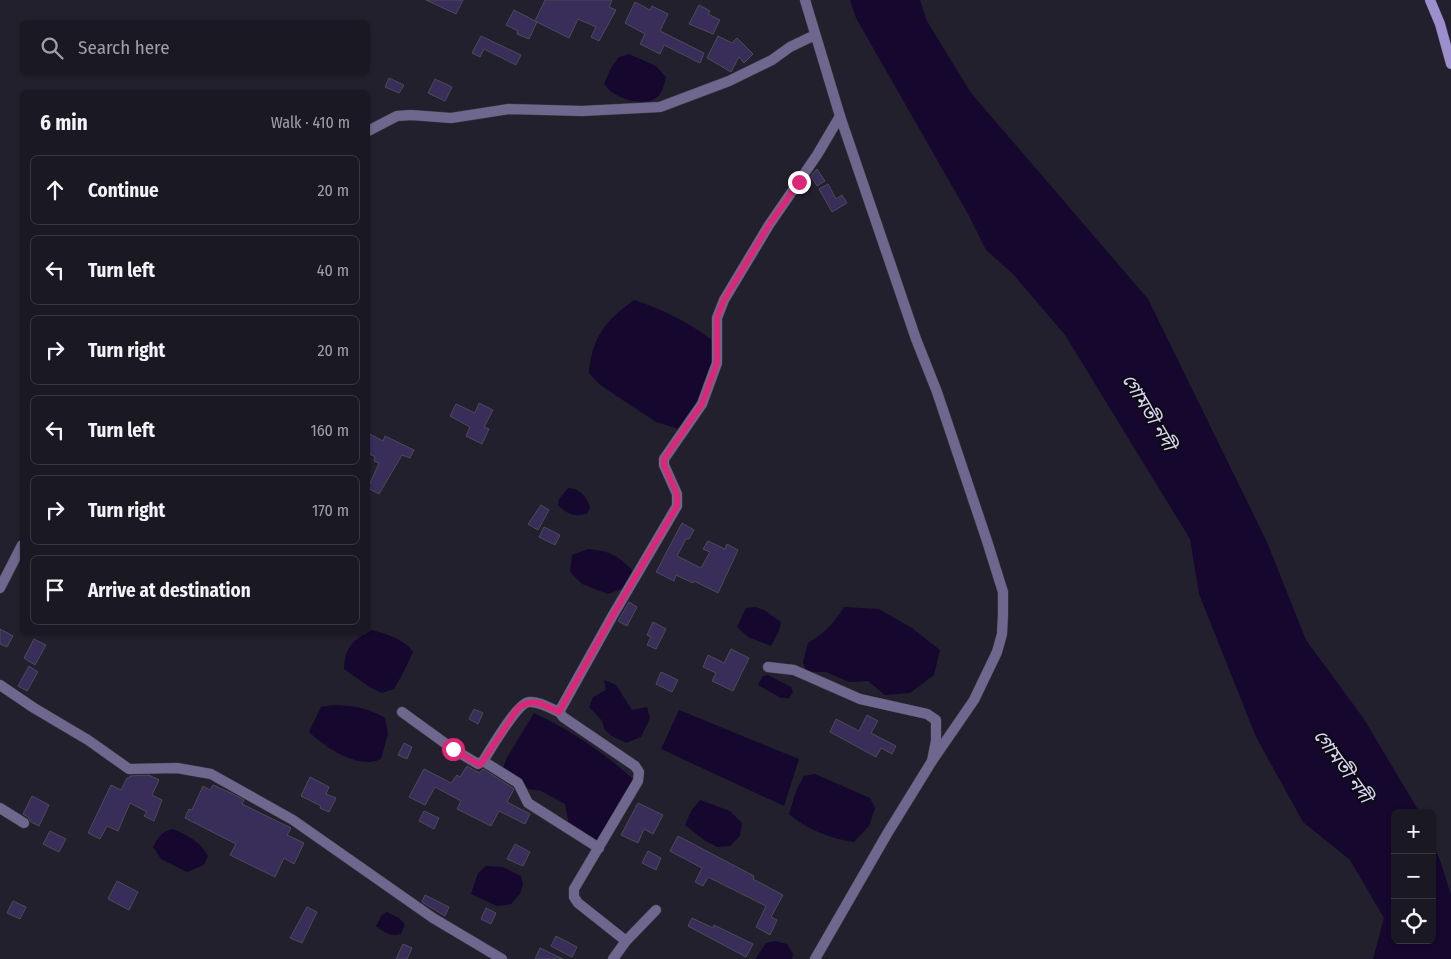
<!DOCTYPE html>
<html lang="en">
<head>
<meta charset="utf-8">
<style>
  :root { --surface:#1a1822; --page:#27252f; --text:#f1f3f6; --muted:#9fa0a5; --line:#383740 }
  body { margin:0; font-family:"Fira Sans Condensed","Noto Sans Bengali",sans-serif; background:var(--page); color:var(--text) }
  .controls { position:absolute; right:15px; bottom:15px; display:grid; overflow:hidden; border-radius:8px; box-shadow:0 1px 4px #0004 }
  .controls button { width:45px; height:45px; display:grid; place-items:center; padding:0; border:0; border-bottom:1px solid var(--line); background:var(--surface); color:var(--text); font:25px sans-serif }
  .stop { position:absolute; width:15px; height:15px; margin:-11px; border:4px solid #db2777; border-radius:50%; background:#fff }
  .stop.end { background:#db2777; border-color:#fff; box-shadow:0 1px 5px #0008 }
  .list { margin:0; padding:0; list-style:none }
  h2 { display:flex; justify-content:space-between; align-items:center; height:65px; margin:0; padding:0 20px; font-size:21px }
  h2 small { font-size:16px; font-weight:400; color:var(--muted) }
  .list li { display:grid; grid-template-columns:32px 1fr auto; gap:15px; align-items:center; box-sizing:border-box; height:70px; margin:0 10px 10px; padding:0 10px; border:1px solid var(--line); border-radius:8px }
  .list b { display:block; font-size:19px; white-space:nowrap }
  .list em { font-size:16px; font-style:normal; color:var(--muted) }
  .icon { flex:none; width:28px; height:28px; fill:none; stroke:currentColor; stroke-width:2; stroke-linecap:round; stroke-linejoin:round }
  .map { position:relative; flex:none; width:1451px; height:959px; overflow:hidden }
  .search { position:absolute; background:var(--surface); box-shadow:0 1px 4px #0004; left:20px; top:20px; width:350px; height:55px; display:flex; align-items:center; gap:12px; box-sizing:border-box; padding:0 18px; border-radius:8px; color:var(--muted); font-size:19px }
  .panel { position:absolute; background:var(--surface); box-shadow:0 1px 4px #0004; left:20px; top:90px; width:350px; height:545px; border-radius:8px }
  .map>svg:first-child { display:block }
  .water { fill:#16072f }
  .building { fill:#392d59; stroke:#4d4a59 }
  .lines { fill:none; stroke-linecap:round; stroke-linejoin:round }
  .minor-casing { stroke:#3f3d49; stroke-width:11 }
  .tertiary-casing { stroke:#3f3d49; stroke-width:11 }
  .secondary-casing { stroke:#3f3d49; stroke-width:11 }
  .minor { stroke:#70678e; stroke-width:10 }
  .tertiary { stroke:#70678e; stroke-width:10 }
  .secondary { stroke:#9d8ecd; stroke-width:10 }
  .route { stroke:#db2777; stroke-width:6 }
  .labels { text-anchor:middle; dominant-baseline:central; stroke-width:4; stroke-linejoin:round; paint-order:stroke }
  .water-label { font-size:19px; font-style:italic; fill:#dbd5f4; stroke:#0c0b11 }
</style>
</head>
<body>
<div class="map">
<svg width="1451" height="959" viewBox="0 0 1451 959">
  <rect width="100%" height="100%" fill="#23202d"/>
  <path class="water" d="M850 0H920L927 21 971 93 1148 299 1267 542 1306 640 1364 719 1420 813H1395V940H1432V841L1441 863 1451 895V959H1373L1384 918 1350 860 1303 822 1256 737 1199 594 1190 539 1065 335 1013 274 986 250 968 214 856 18Z
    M629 54 656 66 666 77C664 85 663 93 656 98 645 106 623 100 613 93 610 91 607 87 604 84L611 68 619 57Z
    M634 300C662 309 688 322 712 340V373L697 406 678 429 656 422 600 385 589 373C592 337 605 321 634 300Z
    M568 488C579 488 588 497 590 508L587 514C573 517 567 514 558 505L559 499Z
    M588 549C609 551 618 555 633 571L624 588 608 594 582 584 570 572 572 555Z
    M755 607 764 610 781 622 779 631 771 646 748 637 737 627 746 608Z
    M844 607 879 609 912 628 940 650 934 675 910 693 885 695 868 681 849 682 826 672H806L803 662 808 643C824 634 834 623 844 607Z
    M372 630C386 634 405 639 413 652L402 675 394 689 382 693 371 688 344 669C345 646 353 640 372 630Z
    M768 675 791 687 793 692 789 698H781L758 685 763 676Z
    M604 680 616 685 632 710 647 707 650 718 641 737 626 743 612 736 605 730 602 721 589 707 593 697 606 690Z
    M333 705C353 705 368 708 385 718L388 734 381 759C378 760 373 762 369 762 347 762 324 746 309 732L321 707Z
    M679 710 799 759 784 806 661 749Z
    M534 713C570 730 603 752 633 779L599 842 569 825 565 804 541 791 529 789 502 772 506 759Z
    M815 774 870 798 875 808 869 826 854 842C831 839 806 829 789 814L796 791 804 776Z
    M700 800 730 811 742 823 740 836 730 846 717 847 704 840 685 825 691 811Z
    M173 829C187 835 201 842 208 856L204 865 187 872 161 859 153 847C158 837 162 831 173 829Z
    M486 866 503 867 521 876 523 885 520 894 511 904 497 906 471 894 478 873Z
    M387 912 399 918 405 924 401 934C391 937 384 932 376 926L382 915Z
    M775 941 787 944 793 954 792 959H755L766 943Z"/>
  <path class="building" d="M426 0H463L456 14Z
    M545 0H612L609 7 616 10 599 41 591 37 596 27 578 19 569 38 535 21Z
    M635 2 650 10 652 6 668 14 660 31 704 53 700 63 664 45 660 54 640 44 645 34 625 23Z
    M699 5 710 11 708 14 720 20 713 34 689 24Z
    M514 10 537 22 529 39 517 34 518 31 506 25Z
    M481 36 521 55 516 65 484 49 480 57 472 53Z
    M718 36 732 43 737 38 753 54 744 63 739 57 731 72 707 58Z
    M389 78 404 85 399 93 385 87Z
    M435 79 452 87 445 101 428 93Z
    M817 169 825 181 817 186 811 176Z
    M828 184 836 199 842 195 847 203 832 212 819 189Z
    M479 403 493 410 484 427 489 429 482 444 466 436 470 427 450 416 456 404 475 413Z
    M368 433 383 441 385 436 414 450 410 458 402 455 379 494 368 488 379 463 374 461 375 457 368 453Z
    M541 505 549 510 538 530 528 524Z
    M682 523 694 530 689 539H686L677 556 701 568 710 552 703 549 708 541 725 549 727 544 738 550 718 593 694 581 693 583 676 575 674 581 656 572Z
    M544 527 560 535 555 545 539 537Z
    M629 602 637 607 627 626 618 621Z
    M653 622 666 629 656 649 647 645 651 637 647 635Z
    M0 629 13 636 7 647 0 644Z
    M34 639 46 645 35 665 24 658Z
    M731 649 749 658 733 691 712 681 716 673 703 667 708 655 724 663Z
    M29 666 38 672 27 691 18 686Z
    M661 672 678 680 672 692 656 684Z
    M474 709 483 713 478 724 469 719Z
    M867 715 878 721 871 733 896 746 892 754 881 748 876 757 830 732 836 719 859 731Z
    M404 743 412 747 407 759 398 755Z
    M467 766 479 773 483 769 513 788 514 789 507 802 530 814 525 824 499 811 491 826 457 809 461 801 435 787 425 805 409 797 424 769 451 783 457 775 460 777Z
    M149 775 159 780 152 795 162 800 154 821 144 816 147 812 130 803 118 831 107 826 100 839 88 833 111 785 121 790 127 778H129L130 776Z
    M310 777 329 787 326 794 336 798 329 812 320 808 321 806 301 796Z
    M213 785 233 794 244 800 242 804 291 828 287 835 304 843 294 864 284 858 275 877 230 855 236 844 185 818 189 809 192 810 203 786 210 790Z
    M32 796 49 805 39 826 31 822 28 817 23 814Z
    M638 803 663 815 653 834 644 829 638 843 621 835Z
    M424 811 439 818 434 829 419 821Z
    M50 831 66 839 59 852 43 844Z
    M678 836 754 876 753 879 783 895 771 917 777 920 770 935 756 927 766 906 708 877 703 886 695 882 702 868 670 851Z
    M515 844 530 852 523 866 507 859Z
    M648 851 661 858 656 870 642 863Z
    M117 881 138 892 129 910 108 899Z
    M425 895 449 907 445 916 422 902Z
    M13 901 26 907 20 919 7 913Z
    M307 907 317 912 302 943 290 938Z
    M486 908 496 913 491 924 481 919Z
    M692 918 713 928 714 925 753 944 746 957 688 926Z
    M556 936 577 947 572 957 551 946Z
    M403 944 412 948 407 959H396Z
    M540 948 563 959H535Z"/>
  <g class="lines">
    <g class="minor-casing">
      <path id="minor" d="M368 131 397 116 411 115 451 118 509 109 582 111 660 107 729 81 772 60 790 47 815 35
        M0 588 22 545
        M768 667 794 670 860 699 927 714 936 720V741L932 761
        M402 712 453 749 478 764 483 761C491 749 517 703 529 702 539 701 550 708 559 712
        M483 761 518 783 528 803 599 848
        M0 808 24 823
        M626 941 578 903 574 897V889L638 781 639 772 635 766 563 717 559 712 613 615 677 506V494L664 465V459L702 404 717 363V318L724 300 769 225 817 155 840 116
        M613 959 626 941 656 910"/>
    </g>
    <g class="tertiary-casing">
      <path id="tertiary" d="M805 0 840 116 916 339 937 392 987 541 1003 592V614L1002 634 997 652 974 700 932 761 887 834 815 959
        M0 685 34 708 88 740 129 769 177 768 211 774 293 820 433 918 502 959"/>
    </g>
    <g class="secondary-casing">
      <path id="secondary" d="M1430 0 1440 24 1451 64"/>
    </g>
    <use href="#minor" class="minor"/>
    <use href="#tertiary" class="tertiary"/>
    <use href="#secondary" class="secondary"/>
  </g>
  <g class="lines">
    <path class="route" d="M453 749 478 764H481L518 708C534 697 543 705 559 712L613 615 677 506V494L664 465V459L702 404 717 363V318L724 300 769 225 799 182"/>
  </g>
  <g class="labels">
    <g class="water-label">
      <text transform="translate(1149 412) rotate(59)">গোমতী নদী</text>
      <text transform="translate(1343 766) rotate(54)">গোমতী নদী</text>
    </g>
  </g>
</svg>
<div class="controls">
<button>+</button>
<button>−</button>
<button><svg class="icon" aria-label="locate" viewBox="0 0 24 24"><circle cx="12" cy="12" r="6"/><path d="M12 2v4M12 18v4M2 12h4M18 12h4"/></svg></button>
</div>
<div class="stop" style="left:453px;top:749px"></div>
<div class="stop end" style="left:799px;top:182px"></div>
<div class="search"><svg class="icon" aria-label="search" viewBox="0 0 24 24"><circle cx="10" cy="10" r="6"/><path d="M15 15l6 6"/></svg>Search here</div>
<section class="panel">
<h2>6 min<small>Walk · 410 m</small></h2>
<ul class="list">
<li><svg class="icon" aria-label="ahead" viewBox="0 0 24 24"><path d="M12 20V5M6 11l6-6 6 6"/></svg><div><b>Continue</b></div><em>20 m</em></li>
<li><svg class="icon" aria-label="left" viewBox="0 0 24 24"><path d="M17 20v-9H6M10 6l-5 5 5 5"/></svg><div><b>Turn left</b></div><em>40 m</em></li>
<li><svg class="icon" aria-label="right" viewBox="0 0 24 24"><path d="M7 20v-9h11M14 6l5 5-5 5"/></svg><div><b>Turn right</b></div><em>20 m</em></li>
<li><svg class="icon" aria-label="left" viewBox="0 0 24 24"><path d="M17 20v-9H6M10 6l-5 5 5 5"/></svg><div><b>Turn left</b></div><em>160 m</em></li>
<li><svg class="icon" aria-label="right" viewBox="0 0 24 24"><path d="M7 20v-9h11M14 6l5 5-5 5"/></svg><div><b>Turn right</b></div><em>170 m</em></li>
<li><svg class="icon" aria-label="arrive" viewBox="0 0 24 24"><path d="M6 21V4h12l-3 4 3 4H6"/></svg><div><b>Arrive at destination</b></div></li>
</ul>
</section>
</div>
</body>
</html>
